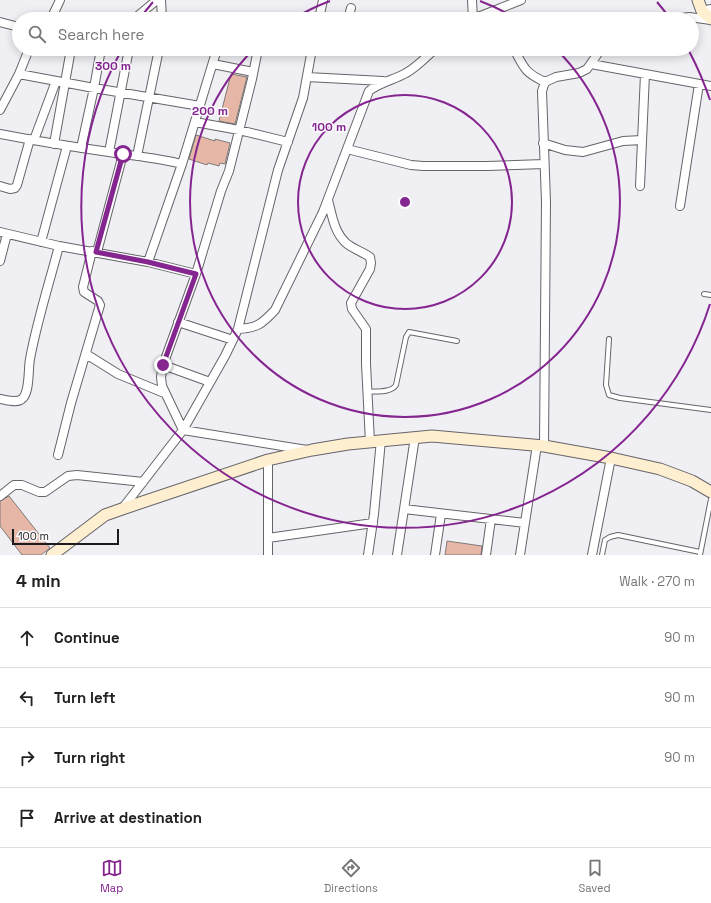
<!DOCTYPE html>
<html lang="en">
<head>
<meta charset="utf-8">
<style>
  :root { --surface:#fff; --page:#f6f6f6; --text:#222; --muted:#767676; --line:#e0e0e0; --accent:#842590 }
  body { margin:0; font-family:"Space Grotesk",sans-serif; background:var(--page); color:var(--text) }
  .scale { position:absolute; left:12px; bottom:10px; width:107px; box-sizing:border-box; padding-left:4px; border:2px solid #1b1b1d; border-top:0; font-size:11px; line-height:14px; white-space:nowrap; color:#1b1b1d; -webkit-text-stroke:3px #fdfcff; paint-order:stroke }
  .stop { position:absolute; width:12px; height:12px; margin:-9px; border:3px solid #842590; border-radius:50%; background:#fff }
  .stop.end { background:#842590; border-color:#fff; box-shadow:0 1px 4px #0008 }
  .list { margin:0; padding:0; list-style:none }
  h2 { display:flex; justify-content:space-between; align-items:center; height:52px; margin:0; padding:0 16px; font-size:17px }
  h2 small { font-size:13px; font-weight:400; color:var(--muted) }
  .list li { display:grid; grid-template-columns:26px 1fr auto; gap:12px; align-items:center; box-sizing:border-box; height:60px; padding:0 16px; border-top:1px solid var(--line) }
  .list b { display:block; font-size:15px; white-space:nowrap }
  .list em { font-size:13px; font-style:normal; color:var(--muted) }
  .icon { flex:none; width:22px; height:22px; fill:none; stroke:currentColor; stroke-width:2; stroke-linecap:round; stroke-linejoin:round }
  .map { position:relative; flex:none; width:711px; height:555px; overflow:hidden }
  .search { position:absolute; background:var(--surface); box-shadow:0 2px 10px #0003; left:12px; right:12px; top:12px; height:44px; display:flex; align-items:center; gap:10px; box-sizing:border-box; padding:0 14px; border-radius:22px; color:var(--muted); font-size:15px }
  .sheet { height:292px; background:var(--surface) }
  nav { display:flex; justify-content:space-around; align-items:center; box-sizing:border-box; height:56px; border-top:1px solid var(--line); background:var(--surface); font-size:11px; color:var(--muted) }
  nav a { display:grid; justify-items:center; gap:2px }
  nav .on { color:var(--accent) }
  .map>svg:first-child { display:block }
  .building { fill:#e6b7a6; stroke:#807b79 }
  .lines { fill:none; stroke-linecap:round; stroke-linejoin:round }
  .lane-casing { stroke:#666469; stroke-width:6 }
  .street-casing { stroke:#666469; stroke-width:10 }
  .secondary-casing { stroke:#666469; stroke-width:13 }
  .lane { stroke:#fff; stroke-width:4 }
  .street { stroke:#fff; stroke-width:8 }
  .secondary { stroke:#feefd1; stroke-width:11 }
  .route { stroke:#842590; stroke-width:5 }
  .ring { fill:none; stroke:#842590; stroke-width:2 }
  .centre { fill:#842590; stroke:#fdfcff; stroke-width:2 }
  .ring-label { font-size:12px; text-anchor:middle; font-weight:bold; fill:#842590; stroke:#fdfcff; stroke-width:3; stroke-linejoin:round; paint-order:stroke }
</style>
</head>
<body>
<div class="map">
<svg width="711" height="555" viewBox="0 0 711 555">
  <rect width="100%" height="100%" fill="#f0eff4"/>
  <path class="building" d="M231 74 247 77 235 124 219 121Z
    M196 135 215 141V139L230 143 225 164 220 163 219 166 208 163 207 165 189 159Z
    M9 496 50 548 41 555H22L0 526V501Z
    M447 541 482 546 481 555H445Z"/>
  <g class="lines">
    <g class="lane-casing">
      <path id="lane" d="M704 294 711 295
        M609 339 606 385 609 395 620 398 711 410
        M368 392C376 391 391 393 396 385L406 337 409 332 457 341
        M602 555 605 540 610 537 618 535 700 552
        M700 555 711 499"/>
    </g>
    <g class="street-casing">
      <path id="street" d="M161 0 162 19
        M472 0 473 19
        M495 11 499 19
        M702 11 711 9
        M51 19 60 0
        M134 19 157 0
        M319 19 323 0
        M348 19 351 8
        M473 19 521 0
        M676 19 689 17 711 20
        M0 22 19 27
        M258 49 252 79 229 171 221 191 196 274 163 365 161 377 162 386 183 430 307 450
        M514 49C524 68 525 73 545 82
        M213 64 253 72
        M591 64 711 86
        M19 74 94 88 200 106
        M307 77 383 81
        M0 110 19 74 29 49
        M195 122 239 130 288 142
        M0 134C36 141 73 147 109 152 134 156 158 158 182 164
        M34 140 56 81
        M543 143 565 150 583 152 623 141 642 140
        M54 144 71 49
        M81 148 94 88 101 49
        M347 149 411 165 423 166H487L544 164
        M109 152 129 49
        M137 156 159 49
        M0 186 10 189 15 188 17 185 30 139
        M640 186 645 74
        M328 200C332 215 334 232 346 243 353 249 363 252 370 257L371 263 370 269 351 303 352 309 366 329V364L370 442
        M680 206 699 84
        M0 232 59 246 148 262 196 274
        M41 242 67 146
        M97 252 123 154
        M0 261 7 234
        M148 262 182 164 217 49
        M178 322 233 340
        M238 329C257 328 262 324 275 310L323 212 369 91C380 82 394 80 406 73 417 67 426 57 435 49
        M86 354 118 374 164 393
        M163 365 210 382
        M0 399C7 400 18 404 23 398 30 390 28 369 30 359 37 321 49 284 59 246
        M544 446 546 202 542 91 545 82 556 77 579 73 587 69 601 49
        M58 455 71 403 100 305 98 301 84 292 83 287 92 251
        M0 496 14 485H22L39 492H45L68 476 77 475 143 482
        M122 509 183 430 225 356 238 329 278 170 303 98 312 49
        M404 509 525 523
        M268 538 373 523
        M268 555V460
        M368 555 374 514 381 440
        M397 555 415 437
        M435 555 441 514
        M486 555 491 519
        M520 555 537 445
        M592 555 611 458"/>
    </g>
    <g class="secondary-casing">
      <path id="secondary" d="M698 0 702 11 711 19
        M52 555 105 515 122 509 268 460 312 450 348 444 432 436 544 446 611 458 660 469 692 481 711 492"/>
    </g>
    <use href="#lane" class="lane"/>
    <use href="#street" class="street"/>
    <use href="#secondary" class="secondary"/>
  </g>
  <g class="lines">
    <path class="route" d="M123 154 96 252 148 262 196 274 163 365"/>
  </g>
  <g class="ring">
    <circle cx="405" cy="202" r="107"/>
    <path d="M293 19A215 215 0 0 1 330 1M480 1A215 215 0 0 1 517 19M557 50A215 215 0 1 1 253 50"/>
    <path d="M710 304A322 322 0 1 1 121 51M141 17A322 322 0 0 1 153 2M657 2A322 322 0 0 1 669 17M689 51A322 322 0 0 1 710 100"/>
  </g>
  <circle cx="405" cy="202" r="6" class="centre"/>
  <g class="ring-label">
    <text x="113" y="70">300 m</text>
    <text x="210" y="115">200 m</text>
    <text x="329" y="131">100 m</text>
  </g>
</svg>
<div class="scale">100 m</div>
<div class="stop" style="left:123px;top:154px"></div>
<div class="stop end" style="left:163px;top:365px"></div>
<div class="search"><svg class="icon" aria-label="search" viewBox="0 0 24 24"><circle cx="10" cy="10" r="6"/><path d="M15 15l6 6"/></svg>Search here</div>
</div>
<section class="sheet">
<h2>4 min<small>Walk · 270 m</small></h2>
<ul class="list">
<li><svg class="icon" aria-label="ahead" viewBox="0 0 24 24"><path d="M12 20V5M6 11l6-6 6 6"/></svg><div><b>Continue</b></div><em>90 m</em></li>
<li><svg class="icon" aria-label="left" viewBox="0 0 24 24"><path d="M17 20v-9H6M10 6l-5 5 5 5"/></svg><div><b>Turn left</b></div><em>90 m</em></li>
<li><svg class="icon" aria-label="right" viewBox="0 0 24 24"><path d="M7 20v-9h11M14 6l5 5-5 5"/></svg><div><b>Turn right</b></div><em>90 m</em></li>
<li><svg class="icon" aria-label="arrive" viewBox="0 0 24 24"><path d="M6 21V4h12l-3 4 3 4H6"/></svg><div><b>Arrive at destination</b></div></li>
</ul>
</section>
<nav>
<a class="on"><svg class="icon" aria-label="map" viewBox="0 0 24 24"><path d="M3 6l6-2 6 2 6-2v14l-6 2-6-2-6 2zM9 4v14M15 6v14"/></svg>Map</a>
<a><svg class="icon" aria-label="directions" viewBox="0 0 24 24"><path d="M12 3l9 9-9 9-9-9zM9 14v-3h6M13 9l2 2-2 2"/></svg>Directions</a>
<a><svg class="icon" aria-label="saved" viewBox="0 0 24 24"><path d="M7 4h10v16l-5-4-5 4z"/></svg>Saved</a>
</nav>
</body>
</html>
